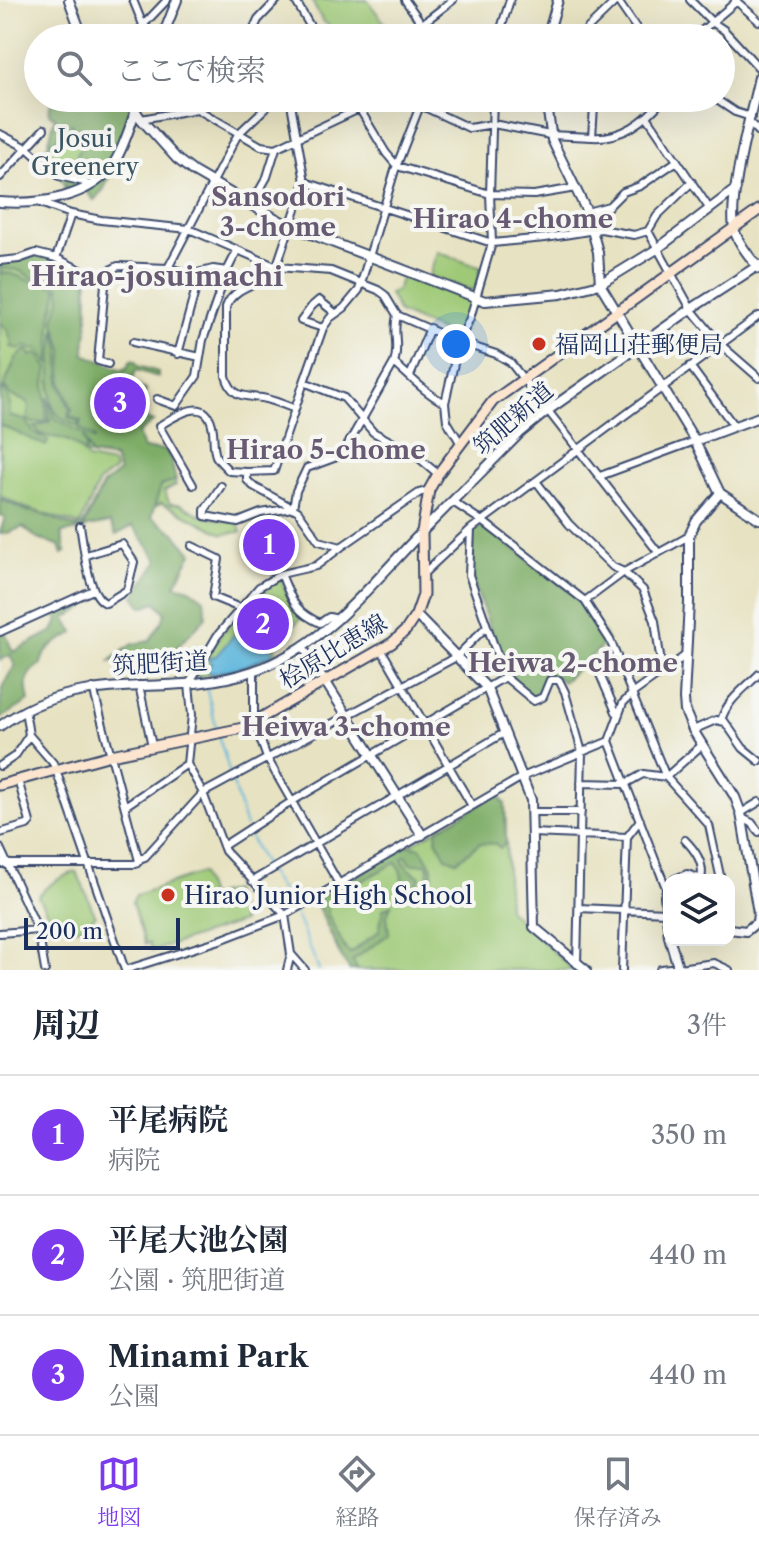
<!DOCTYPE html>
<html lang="ja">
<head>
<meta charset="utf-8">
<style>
  :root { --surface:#fff; --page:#f2f2f3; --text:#1f2937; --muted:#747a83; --line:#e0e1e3; --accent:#7c3aed }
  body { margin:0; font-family:"Libre Caslon Text","Noto Serif JP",serif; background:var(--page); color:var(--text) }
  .controls { position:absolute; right:24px; bottom:24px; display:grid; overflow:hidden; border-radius:16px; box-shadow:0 8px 32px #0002 }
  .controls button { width:72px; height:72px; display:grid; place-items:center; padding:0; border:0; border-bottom:2px solid var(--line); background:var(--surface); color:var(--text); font:40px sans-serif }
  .scale { position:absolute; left:24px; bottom:20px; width:156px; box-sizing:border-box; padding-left:8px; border:4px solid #1b2f5e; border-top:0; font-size:22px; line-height:28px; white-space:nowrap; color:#1b2f5e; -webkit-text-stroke:6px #f6f6f2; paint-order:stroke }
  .you { position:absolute; left:456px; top:344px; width:28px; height:28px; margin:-20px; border:6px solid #fff; border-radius:50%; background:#1a73e8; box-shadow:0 0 0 12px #1a73e833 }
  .badge { display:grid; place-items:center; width:52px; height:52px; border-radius:50%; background:var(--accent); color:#fff; font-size:26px; font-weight:700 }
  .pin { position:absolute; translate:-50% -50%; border:4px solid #fff; box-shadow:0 2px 8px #0006 }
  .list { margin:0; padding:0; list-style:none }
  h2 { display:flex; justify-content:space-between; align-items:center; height:104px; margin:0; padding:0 32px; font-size:34px }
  h2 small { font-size:26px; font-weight:400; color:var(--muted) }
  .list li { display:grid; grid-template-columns:52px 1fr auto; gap:24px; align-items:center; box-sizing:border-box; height:120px; padding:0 32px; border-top:2px solid var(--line) }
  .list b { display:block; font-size:30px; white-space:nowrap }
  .list p { margin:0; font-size:26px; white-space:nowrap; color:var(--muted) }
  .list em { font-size:26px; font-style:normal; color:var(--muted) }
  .icon { flex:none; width:44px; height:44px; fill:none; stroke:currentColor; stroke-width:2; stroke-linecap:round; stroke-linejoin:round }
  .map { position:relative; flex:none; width:759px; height:970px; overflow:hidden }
  .search { position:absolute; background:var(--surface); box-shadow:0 8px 32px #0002; left:24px; right:24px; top:24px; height:88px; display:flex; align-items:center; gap:20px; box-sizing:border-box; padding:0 28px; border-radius:44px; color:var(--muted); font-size:30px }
  .sheet { height:464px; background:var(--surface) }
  nav { display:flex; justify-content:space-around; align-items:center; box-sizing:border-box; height:112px; border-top:2px solid var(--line); background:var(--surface); font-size:22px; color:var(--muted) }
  nav a { display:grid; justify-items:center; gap:4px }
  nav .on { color:var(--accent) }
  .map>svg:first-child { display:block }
  .green { fill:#9ec976; stroke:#5c7c6a; stroke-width:2 }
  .forest { fill:#7ead67; stroke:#4c6e62; stroke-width:2 }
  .water { fill:#60b7dd; stroke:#3e739e; stroke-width:2 }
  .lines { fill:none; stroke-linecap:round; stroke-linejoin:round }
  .stream { stroke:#60b7dd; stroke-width:2 }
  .minor-casing { stroke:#3a4a6d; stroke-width:10 }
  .tertiary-casing { stroke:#3a4a6d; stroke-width:12 }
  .secondary-casing { stroke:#3a4a6d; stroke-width:13 }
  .minor { stroke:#fff; stroke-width:6 }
  .tertiary { stroke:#fff; stroke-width:8 }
  .secondary { stroke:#fbe5cf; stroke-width:9 }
  .poi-dot { fill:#c8321e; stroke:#f6f6f2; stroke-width:3 }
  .labels { text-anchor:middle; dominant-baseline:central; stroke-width:8; stroke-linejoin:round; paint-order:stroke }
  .park-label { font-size:24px; fill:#3c5664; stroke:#f6f6f2 }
  .poi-label { font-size:24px; fill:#1b2f5e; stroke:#f6f6f2; text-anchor:start }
  .street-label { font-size:24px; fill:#1b2f5e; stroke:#f6f6f2 }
  .neighbourhood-label { font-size:26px; font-weight:bold; fill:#675b74; stroke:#f6f6f2 }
  .quarter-label { font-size:28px; font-weight:bold; fill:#675b74; stroke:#f6f6f2 }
</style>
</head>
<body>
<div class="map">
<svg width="759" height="970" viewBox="0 0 759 970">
  <rect width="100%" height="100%" fill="#f6f6f2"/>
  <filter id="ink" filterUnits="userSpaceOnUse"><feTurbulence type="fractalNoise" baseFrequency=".0125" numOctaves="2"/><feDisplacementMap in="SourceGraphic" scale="16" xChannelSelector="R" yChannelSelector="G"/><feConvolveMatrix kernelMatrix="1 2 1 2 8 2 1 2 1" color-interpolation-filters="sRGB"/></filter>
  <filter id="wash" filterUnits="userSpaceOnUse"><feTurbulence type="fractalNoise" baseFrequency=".006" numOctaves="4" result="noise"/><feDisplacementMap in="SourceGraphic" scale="32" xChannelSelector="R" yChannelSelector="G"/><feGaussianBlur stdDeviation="1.8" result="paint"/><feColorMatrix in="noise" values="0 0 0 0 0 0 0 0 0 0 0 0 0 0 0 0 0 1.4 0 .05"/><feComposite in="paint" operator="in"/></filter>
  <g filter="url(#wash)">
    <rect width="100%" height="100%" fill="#e7e2c1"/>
    <path class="green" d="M311 0H367L387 26C368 30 341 37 324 22 319 17 315 6 311 0Z
      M89 104 123 131C124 154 109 184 94 200L83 187 64 189V184L46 147Z
      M437 252 482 268 474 291 429 276Z
      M0 262 55 266 88 278 87 320 66 379 143 398 139 433 129 440 133 448 165 453 176 485 164 491 170 504H180L204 517 238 522 241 532 223 534 162 503 142 514 100 499 85 529 61 533 66 552 62 554 59 545 38 539 23 527 11 529 5 516 0 515V499L69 526 82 527 103 485 117 475 120 468 115 459 84 454 88 459 113 464 115 470 99 482 80 525 26 508 0 496Z
      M403 274 473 302 459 339 399 313 389 294 397 290Z
      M280 576 291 605 301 618 277 644 275 648 277 654 245 668 195 677C217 639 241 599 280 576Z
      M498 794 505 804 508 909 573 970H350L340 955 315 900Z
      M77 872 95 915C87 930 63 933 52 919 46 913 43 904 38 897 45 886 64 874 77 872Z
      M201 873 209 897 232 890 242 922 152 951 149 943 145 944 132 903 136 895Z"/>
    <path class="forest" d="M59 98H125L131 109 104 189 94 200 83 187 64 189 78 152 86 140 78 136 72 124 48 145 55 117 49 114 50 105Z
      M35 255 48 258 87 276 88 325 84 354 122 370 127 368 131 360 135 361 138 366 158 372V377L136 370 131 384 146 390 145 394 139 393 134 399 135 414 153 422 138 433 143 449 166 450 171 460 176 480 161 486 151 517 175 533 192 553 175 585 190 589 204 599 206 617 160 665 110 661 132 644 149 641 163 620 165 612 156 602 142 607 134 596 158 560 133 526 116 535 110 523 83 528 103 485 119 472 114 458 91 455 83 436 87 450 83 452C78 447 73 442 66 440 53 435 43 440 34 427L50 422 48 397 55 418 94 440V437L79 428 81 421 69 416 72 409 62 383 63 350 54 320 61 297 59 286 49 280 33 278 18 270 0 268V263Z
      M0 272C19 274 15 276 31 281 41 284 48 282 57 288 58 301 51 310 51 322 50 337 52 350 49 364L37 348 32 350 27 345 21 349 11 347C13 340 7 327 0 323Z
      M55 328 60 349V384L70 409 68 417 79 421 78 426C72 424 65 421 60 417 42 402 55 350 55 328Z
      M27 349 31 356 37 353 48 368 45 383 47 422 32 423 27 419 29 408 27 402 10 395 4 386 16 358Z
      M3 388 10 401V416L25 420 34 433 48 440 46 446 0 425V395Z
      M0 499 27 511 36 512 78 528 79 530 61 533 66 552 62 554 59 545 38 539 23 527 5 534 0 533 5 517 0 515Z
      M482 524 582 601 608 641 563 682 556 677 547 678 541 695 534 698 507 677 471 575 473 532Z
      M80 602 84 608 65 618 74 633C60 641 44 646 41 664 24 674 25 683 29 701L0 719C0 697 1 684 15 666L10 655 0 660V634L5 632 13 652 53 631 58 621 55 614Z
      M498 794 505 804 506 843 500 848 496 844 480 843 457 861 446 857 436 839 438 829Z
      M409 845 421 848 432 867V878L429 879 427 864H411L406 856 402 859 407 867 420 877 416 887 396 900C404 888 404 874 396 862L330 899 327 913 346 950 351 953 379 931 383 909 391 905 387 915 389 934 353 960 357 970H350L344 962 315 900Z"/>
    <path class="water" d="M265 599 272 601C285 624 285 626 271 648L273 654 244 666 212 674 206 669 212 663 207 659 216 656Z"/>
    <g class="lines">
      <path class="stream" d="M207 690 217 731
        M219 737 246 827
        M248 833 265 867 292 907
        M295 912 319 970"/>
    </g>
  </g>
  <g filter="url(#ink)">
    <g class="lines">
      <g class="minor-casing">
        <path id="minor" d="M133 0 143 25 158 38
          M295 0 317 38
          M405 0 422 24V38
          M617 0 643 38
          M690 0 712 22 724 30 759 68
          M735 0 759 21
          M422 24 453 0
          M131 38 167 0
          M257 38 253 31 258 20 277 0
          M498 38 510 0
          M578 38 617 0
          M693 38 737 1
          M290 98 305 182 492 243 545 238 601 229 634 235 648 231 657 216 692 182
          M353 98 386 153 397 166 490 194 534 195 576 188
          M714 98 735 112 751 117
          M197 109 261 146 276 148 359 109 407 101 416 103 469 128 493 124 550 135 592 137 594 107 598 98
          M648 118 709 208
          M141 119 197 109 210 98
          M750 123 759 132
          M0 134 27 148 59 176 84 182 90 186
          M592 137C623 139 646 121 664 98
          M0 177 44 129
          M40 203 71 214 101 220 189 229 277 267 331 271 378 290 385 295 397 315 459 342 496 354 510 362 658 552
          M251 205 267 177 276 148
          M587 212 609 206 623 192 640 186 677 161
          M71 214 56 258 91 275 99 276 118 266 168 268 193 274 213 269 227 271 237 251
          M648 231 691 309 720 344 759 378
          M0 261 19 259 36 253 56 258
          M168 268 238 134 276 98
          M106 274 98 361 108 364
          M397 315C392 334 400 345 394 363 411 377 426 394 445 403
          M323 328 301 321 312 306 319 300 335 313
          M133 342 200 357
          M178 354 200 273
          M690 366 734 426
          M410 376 430 328
          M304 382 323 328 330 318 344 308 359 290 395 170 423 98
          M157 399 176 406 197 376 203 340 227 271
          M295 409 304 382 344 398 373 432 414 454 438 474
          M461 444 447 421 445 403 459 342 470 318 492 243 490 194 493 98
          M600 476 695 441
          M536 481 569 524 613 567 624 572 689 536
          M193 485 159 426C177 415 209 393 213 431 214 440 213 448 216 456 219 462 225 466 229 471L247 472
          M221 486 205 510V516L238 522 261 513 293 508 296 491 307 468 342 455 394 363
          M453 502 485 523 585 601 610 640 666 777 709 825 721 880
          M80 526C84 545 87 596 106 603L127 590 134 562 122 544 86 555
          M192 546 219 559 213 597 240 608
          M341 547 419 493 429 490
          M424 573 471 529
          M281 574C292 599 293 611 320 623L329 617 338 619
          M585 601 624 572 643 590 655 621 662 671
          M0 632 93 590
          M303 647 325 681
          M381 649 472 806
          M617 656 598 670 616 712 619 714
          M254 670V722L267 758 339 884
          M139 685 152 746
          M25 710 29 735 53 763 56 770 125 970 220 940 285 915 522 777 609 741 623 703 633 693 686 655
          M721 721C726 701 745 688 759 674
          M693 730 716 720 725 722 743 748 759 761
          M609 741 666 888
          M0 766 15 756 29 735
          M581 783 625 784 643 774 666 777 702 745
          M125 806 187 764
          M531 812H581
          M741 813 759 802
          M742 818 752 823 759 832
          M0 833 27 825 30 822 18 780
          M532 833 627 837
          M685 840C695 850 705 864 701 879
          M223 846 291 802 505 677
          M0 848 38 930 45 970
          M139 859 145 857 203 793 456 657 487 626
          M0 864H136L139 861 93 688
          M252 881 504 733
          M579 908 666 912
          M0 933 38 930
          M291 954 305 970
          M577 964 582 752 565 692 559 680H550L543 697 534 701 505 677 469 575 471 529 759 316
          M679 968 714 963 729 970
          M287 970 291 954 285 915 225 851 203 793 187 764 192 715 189 684 217 636 259 587 281 574 316 566 341 547 319 541 298 511 253 486 247 480V472L274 471 295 409C285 405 273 400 262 398 244 396 232 398 226 376V307C233 287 258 284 274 274L305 182
          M622 970 627 837 640 820"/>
      </g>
      <g class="tertiary-casing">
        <path id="tertiary" d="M69 0 83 38
          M162 38 177 0
          M547 38 558 0
          M127 98 141 119 177 159 194 172 251 205 290 226 485 301 561 294 600 284 657 249 736 189
          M546 98 552 140 587 212 598 252 600 284 695 441 720 493 759 519
          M0 202C38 205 92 198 114 163 126 144 132 119 140 98
          M759 269C751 258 739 245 735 232 726 204 752 110 759 77
          M695 441 759 417
          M720 493 696 521 689 536V602L684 699 685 711 693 730 735 797 741 813 758 913 757 922 746 931 729 929
          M416 615 487 688 531 800 534 927 586 970
          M325 681 422 835
          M0 726C83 665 164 701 253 671 323 647 367 589 417 537 451 502 486 468 520 433L547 411 691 309 759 265
          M675 880 687 875 702 880
          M669 885 665 896 669 937
          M670 940 679 970
          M661 970 679 968"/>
      </g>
      <g class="secondary-casing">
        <path id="secondary" d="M0 785 111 755 243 728 392 643 406 630 416 615 423 595 422 532 429 490 438 474 493 401 759 210"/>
      </g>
      <use href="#minor" class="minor"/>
      <use href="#tertiary" class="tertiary"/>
      <use href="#secondary" class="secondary"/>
    </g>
  </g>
  <g class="poi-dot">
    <circle cx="539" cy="344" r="8"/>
    <circle cx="168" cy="895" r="8"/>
  </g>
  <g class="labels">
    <g class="park-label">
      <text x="85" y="138">Josui<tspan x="85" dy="28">Greenery</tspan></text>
    </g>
    <g class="poi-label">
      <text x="555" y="344">福岡山荘郵便局</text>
      <text x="184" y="895">Hirao Junior High School</text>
    </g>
    <g class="street-label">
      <text transform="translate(513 418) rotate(-41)">筑肥新道</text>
      <text transform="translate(333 651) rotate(-31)">桧原比恵線</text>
      <text transform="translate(160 663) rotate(-3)">筑肥街道</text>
    </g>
    <g class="neighbourhood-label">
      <text x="278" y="197">Sansodori<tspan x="278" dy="30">3-chome</tspan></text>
      <text x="513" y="219">Hirao 4-chome</text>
      <text x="326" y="450">Hirao 5-chome</text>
      <text x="573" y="663">Heiwa 2-chome</text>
      <text x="346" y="727">Heiwa 3-chome</text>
    </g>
    <g class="quarter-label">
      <text x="157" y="276">Hirao-josuimachi</text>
    </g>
  </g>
</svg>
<div class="controls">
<button><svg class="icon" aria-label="layers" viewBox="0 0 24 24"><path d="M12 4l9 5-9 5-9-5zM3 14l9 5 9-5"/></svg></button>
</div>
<div class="scale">200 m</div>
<div class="you"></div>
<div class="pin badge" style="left:269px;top:545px">1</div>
<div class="pin badge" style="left:263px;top:624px">2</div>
<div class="pin badge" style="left:120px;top:403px">3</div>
<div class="search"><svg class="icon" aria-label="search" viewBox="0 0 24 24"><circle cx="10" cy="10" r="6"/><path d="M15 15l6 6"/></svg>ここで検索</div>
</div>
<section class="sheet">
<h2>周辺<small>3件</small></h2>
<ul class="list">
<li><span class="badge">1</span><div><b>平尾病院</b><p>病院</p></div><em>350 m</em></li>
<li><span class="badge">2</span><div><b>平尾大池公園</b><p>公園 · 筑肥街道</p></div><em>440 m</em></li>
<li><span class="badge">3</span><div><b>Minami Park</b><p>公園</p></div><em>440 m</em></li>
</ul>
</section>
<nav>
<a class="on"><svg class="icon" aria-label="map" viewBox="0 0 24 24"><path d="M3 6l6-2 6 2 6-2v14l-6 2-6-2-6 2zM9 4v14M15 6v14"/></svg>地図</a>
<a><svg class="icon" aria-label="directions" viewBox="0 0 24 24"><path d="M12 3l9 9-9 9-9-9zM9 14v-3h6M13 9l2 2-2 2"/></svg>経路</a>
<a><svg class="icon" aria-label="saved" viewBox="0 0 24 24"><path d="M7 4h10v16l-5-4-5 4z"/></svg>保存済み</a>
</nav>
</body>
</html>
